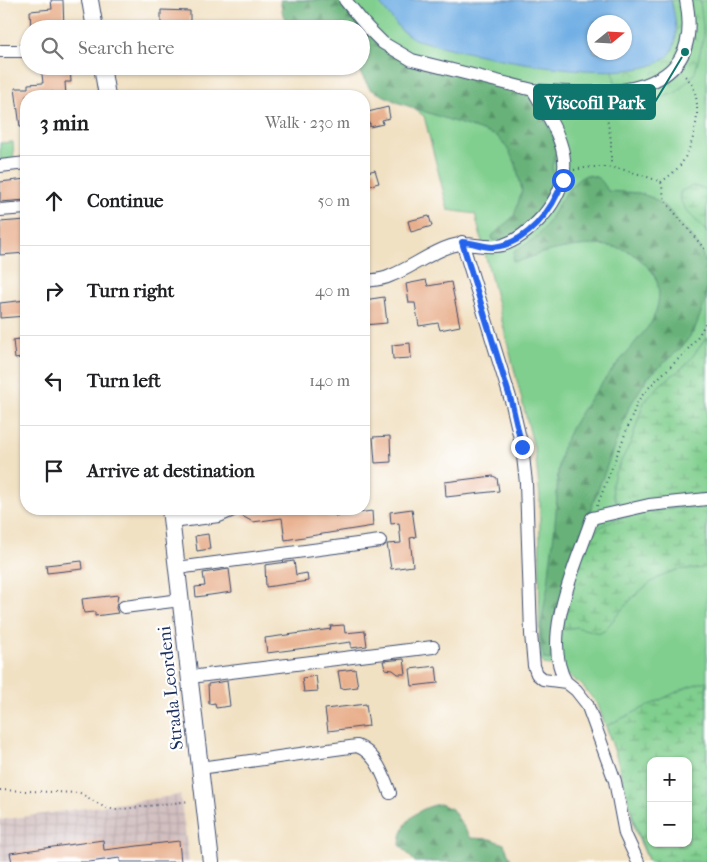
<!DOCTYPE html>
<html lang="en">
<head>
<meta charset="utf-8">
<style>
  :root { --surface:#fff; --page:#f6f6f6; --text:#202124; --muted:#757577; --line:#e0e0e0 }
  body { margin:0; font-family:"IM FELL French Canon",serif; background:var(--page); color:var(--text) }
  .controls { position:absolute; right:15px; bottom:15px; display:grid; overflow:hidden; border-radius:10px; box-shadow:0 1px 4px #0004 }
  .controls button { width:45px; height:45px; display:grid; place-items:center; padding:0; border:0; border-bottom:1px solid var(--line); background:var(--surface); color:var(--text); font:25px sans-serif }
  .compass { position:absolute; left:587px; top:15px; width:45px; height:45px; border-radius:50%; background:var(--surface); box-shadow:0 1px 4px #0004; rotate:72deg }
  .stop { position:absolute; width:15px; height:15px; margin:-11px; border:4px solid #2563eb; border-radius:50%; background:#fff }
  .stop.end { background:#2563eb; border-color:#fff; box-shadow:0 1px 5px #0008 }
  .list { margin:0; padding:0; list-style:none }
  h2 { display:flex; justify-content:space-between; align-items:center; height:65px; margin:0; padding:0 20px; font-size:21px }
  h2 small { font-size:16px; font-weight:400; color:var(--muted) }
  .list li { display:grid; grid-template-columns:32px 1fr auto; gap:15px; align-items:center; box-sizing:border-box; height:90px; padding:0 20px; border-top:1px solid var(--line) }
  .list b { display:block; font-size:19px; white-space:nowrap }
  .list em { font-size:16px; font-style:normal; color:var(--muted) }
  .icon { flex:none; width:28px; height:28px; fill:none; stroke:currentColor; stroke-width:2; stroke-linecap:round; stroke-linejoin:round }
  .map { position:relative; flex:none; width:707px; height:862px; overflow:hidden }
  .search { position:absolute; background:var(--surface); box-shadow:0 1px 4px #0004; left:20px; top:20px; width:350px; height:55px; display:flex; align-items:center; gap:12px; box-sizing:border-box; padding:0 18px; border-radius:28px; color:var(--muted); font-size:19px }
  .panel { position:absolute; background:var(--surface); box-shadow:0 1px 4px #0004; left:20px; top:90px; width:350px; height:425px; border-radius:20px }
  .map>svg:first-child { display:block }
  .industrial { fill:url(#industrial-grid) }
  .grass { fill:#80cf8e; stroke:#4e7f76; fill-rule:evenodd }
  .forest { fill:url(#forest-firs); stroke:#42706c }
  .wetland { fill:url(#wetland-marsh); stroke:#4e7f76; fill-rule:evenodd }
  .park { fill:url(#park-crowns); stroke:#4e7f76 }
  .water { fill:#71afe4; stroke:#466fa1; fill-rule:evenodd }
  .building { fill:#e8af8c }
  .lines { fill:none; stroke-linecap:round; stroke-linejoin:round }
  .minor-casing { stroke:#3b4a6d; stroke-width:14 }
  .major-casing { stroke:#3b4a6d; stroke-width:18 }
  .path { stroke:#3b4a6d; stroke-width:2; stroke-dasharray:1 4; stroke-linecap:butt }
  .minor { stroke:#fff; stroke-width:12 }
  .major { stroke:#fff; stroke-width:16 }
  .route { stroke:#2563eb; stroke-width:6 }
  .labels { text-anchor:middle; dominant-baseline:central; stroke-width:4.5; stroke-linejoin:round; paint-order:stroke }
  .street-label { font-size:18px; fill:#1b2f5e; stroke:#fff }
  .leader { fill:none; stroke:#0f766e; stroke-width:2 }
  .callout-dot { fill:#0f766e; stroke:#fff; stroke-width:2 }
  .callout { fill:#0f766e; stroke:#0f766e; stroke-width:2 }
  .callout-label { font-size:19px; text-anchor:middle; font-weight:bold; fill:#fff }
</style>
</head>
<body>
<div class="map">
<svg width="707" height="862" viewBox="0 0 707 862">
  <defs>
    <pattern id="industrial-grid" width="8" height="8" patternUnits="userSpaceOnUse" patternTransform="scale(1.25)"><rect width="8" height="8" fill="#d2bfc0"/><path d="M0 4h8M4 0v8" fill="none" stroke="#b4a4a7"/></pattern>
    <pattern id="forest-firs" width="22" height="20" patternUnits="userSpaceOnUse" patternTransform="scale(1.25)"><rect width="22" height="20" fill="#68b279"/><path d="M5 1l3.5 6h-7zM16 11l3.5 6h-7z" fill="#559166"/></pattern>
    <pattern id="wetland-marsh" width="20" height="14" patternUnits="userSpaceOnUse" patternTransform="scale(1.25)"><rect width="20" height="14" fill="#80cf8e"/><path d="M1 5h8M5 5V1M11 12h8M15 12V8" fill="none" stroke="#68a877"/></pattern>
    <pattern id="park-crowns" width="20" height="18" patternUnits="userSpaceOnUse" patternTransform="scale(1.25)"><rect width="20" height="18" fill="#80cf8e"/><path d="M2 6a3 3 0 1 1 6 0M12 15a3 3 0 1 1 6 0" fill="none" stroke="#68a877"/></pattern>
  </defs>
  <rect width="100%" height="100%" fill="#fff"/>
  <filter id="ink" filterUnits="userSpaceOnUse"><feTurbulence type="fractalNoise" baseFrequency=".02" numOctaves="2"/><feDisplacementMap in="SourceGraphic" scale="10" xChannelSelector="R" yChannelSelector="G"/><feConvolveMatrix kernelMatrix="1 2 1 2 8 2 1 2 1" color-interpolation-filters="sRGB"/></filter>
  <filter id="wash" filterUnits="userSpaceOnUse"><feTurbulence type="fractalNoise" baseFrequency=".0096" numOctaves="4" result="noise"/><feDisplacementMap in="SourceGraphic" scale="20" xChannelSelector="R" yChannelSelector="G"/><feGaussianBlur stdDeviation="1.12" result="paint"/><feColorMatrix in="noise" values="0 0 0 0 0 0 0 0 0 0 0 0 0 0 0 0 0 1.4 0 .05"/><feComposite in="paint" operator="in"/></filter>
  <g filter="url(#wash)">
    <rect width="100%" height="100%" fill="#f1e1c3"/>
    <path class="industrial" d="M180 795 189 862H0V820Z"/>
    <path class="grass" d="M290 0H707V862H649L635 830 623 774 598 705 582 685 555 666 544 664 539 656 540 497 535 452 475 214 448 210 424 116 352 66H361V29ZM594 22H624V52H594ZM651 761H688V843H651Z"/>
    <path class="forest" d="M280 0H341L380 44 529 95 535 101 558 146 552 167 555 178 554 197 519 237 493 241 492 236 514 216 522 190 515 162 507 148 497 136 399 103 370 89 356 66H361V29H290L283 15Z
      M586 175C599 176 602 180 608 191L639 193 653 198 667 208 696 242 702 253 707 269 706 300 694 331 681 348 648 377 629 407 586 522 550 660 544 659C536 632 546 603 549 576 550 558 554 541 555 523 558 498 555 471 563 447 578 405 623 359 651 323 660 305 664 282 647 266 640 260 632 251 622 249 598 241 566 247 542 253 532 256 523 262 513 261L514 251C522 246 534 240 540 233 556 214 562 187 586 175Z
      M440 804 452 809 471 838 490 839 504 844 512 862H415L400 845C401 820 418 808 440 804Z"/>
    <path class="wetland" d="M692 186 707 189V233C699 220 678 209 680 192Z
      M707 337V494L624 506 617 503 613 495 612 485 615 473 631 442 644 402 661 384 686 365Z
      M707 506V567C698 570 687 568 677 570 645 579 624 607 604 631L600 633 576 627 565 630 562 628C565 606 581 546 596 531 616 510 679 507 707 506Z
      M707 681V862H649C630 818 623 771 606 726L687 687ZM651 761H688V843H651Z"/>
    <path class="park" d="M671 0H700L704 35 695 73 677 92 655 100 619 107 613 70 658 63 673 7Z
      M13 142 14 160 0 161V143Z"/>
    <path class="water" d="M377 0H671C675 17 682 45 666 58 627 90 462 53 414 39L401 30ZM594 22H624V52H594Z"/>
    <g id="blocks">
      <path class="building" d="M51 0H63L64 29H31L30 11 52 9Z
        M161 10 190 11V28L161 27Z
        M41 66H70L71 82H65L66 96H54L53 92 26 96V127H20L15 88H28V84L43 83Z
        M388 107 390 118 382 120 383 124 370 127V123L364 125V113Z
        M375 170 379 183 367 186 364 173Z
        M26 179V200L0 202V182Z
        M429 216 432 226 411 232 408 221Z
        M26 220V253L0 255V222Z
        M426 280 428 286 451 282 460 326 440 330 438 323 419 326 415 303H409L406 284Z
        M384 297 387 323 364 325V300Z
        M26 300V316L0 318V303Z
        M26 338V357L15 359 13 340Z
        M410 343 411 358 393 359 392 345Z
        M390 436 391 462 375 463 373 437Z
        M493 476 497 478 499 491 446 497 445 482Z
        M247 509H341L335 516 372 511 373 526 285 540 282 518 253 522 242 516Z
        M412 509 416 537 410 538 413 566 391 569 387 544 401 543 399 523 391 524 390 512Z
        M208 534 210 549 197 551 195 536Z
        M82 561 83 569 47 573 46 565Z
        M294 561 296 575 307 573 308 581 266 587 265 565Z
        M229 569 232 592 196 597 195 587 205 586 203 573Z
        M118 595 116 608 118 613 95 616V612L84 613 82 599Z
        M344 625 345 633 365 631 367 646 351 648V642L267 653 265 638 331 629 330 626Z
        M404 659 406 674H398L393 670 385 669 383 661Z
        M436 666 438 683 412 686 410 669Z
        M355 669 358 687 341 689 338 671Z
        M316 676 318 691 304 692 302 678Z
        M227 681 230 706 216 708 215 703 209 704 208 684Z
        M366 704 369 726 328 731 325 709Z
        M103 840 104 850 179 841 181 862H120V858L89 862H12L10 853Z"/>
    </g>
  </g>
  <g filter="url(#ink)">
    <use href="#blocks" fill-opacity="0" stroke="#3b4a6d" stroke-width="1"/>
    <g class="lines">
      <g class="minor-casing">
        <path id="minor" d="M345 0 367 27 383 43 412 60 533 90C560 136 583 169 542 217 531 229 519 240 503 245 484 250 469 240 451 246 429 253 411 268 390 276 382 280 372 280 364 281
          M0 51H29
          M533 90C598 94 707 104 686 0
          M0 166 26 163
          M0 210 26 208
          M462 242 512 404 522 447 526 483 531 634 534 666 537 674 543 679 566 682 576 690 587 704 615 781 625 834 638 862
          M172 522 219 516 235 509
          M177 568 380 541
          M124 607 181 600
          M190 677 433 647
          M566 682C540 637 577 563 592 518L649 505 707 499
          M200 768 357 746C375 752 384 776 390 793"/>
      </g>
      <g class="major-casing">
        <path id="major" d="M90 0 95 29
          M102 66 107 96
          M170 509 211 862"/>
      </g>
      <path class="path" d="M604 102 611 140V166
        M574 170C607 162 632 171 661 182L665 201 707 252
        M661 182C668 177 676 171 681 164 697 141 707 90 682 74
        M597 506 638 401C660 370 692 356 707 319
        M0 790 80 793 104 807 115 810 190 801"/>
      <use href="#minor" class="minor"/>
      <use href="#major" class="major"/>
    </g>
  </g>
  <g class="lines" filter="url(#ink)">
    <path class="route" d="M522 447 512 404 462 242C473 242 482 247 493 247 527 244 553 210 563 180"/>
  </g>
  <g class="labels">
    <g class="street-label">
      <text transform="translate(171 688) rotate(-96)">Strada Leordeni</text>
    </g>
  </g>
  <path class="leader" d="M685 52L655 102"/>
  <circle class="callout-dot" cx="685" cy="52" r="5"/>
  <rect class="callout" x="534" y="85" width="121" height="34" rx="5"/>
  <g class="callout-label">
    <text x="595" y="109">Viscofil Park</text>
  </g>
</svg>
<div class="controls">
<button>+</button>
<button>−</button>
</div>
<svg class="compass" viewBox="-18 -18 36 36"><path d="M0-13l5 13h-10z" fill="#e53935"/><path d="M0 13l5-13h-10z" fill="#757577"/></svg>
<div class="stop" style="left:563px;top:180px"></div>
<div class="stop end" style="left:522px;top:447px"></div>
<div class="search"><svg class="icon" aria-label="search" viewBox="0 0 24 24"><circle cx="10" cy="10" r="6"/><path d="M15 15l6 6"/></svg>Search here</div>
<section class="panel">
<h2>3 min<small>Walk · 230 m</small></h2>
<ul class="list">
<li><svg class="icon" aria-label="ahead" viewBox="0 0 24 24"><path d="M12 20V5M6 11l6-6 6 6"/></svg><div><b>Continue</b></div><em>50 m</em></li>
<li><svg class="icon" aria-label="right" viewBox="0 0 24 24"><path d="M7 20v-9h11M14 6l5 5-5 5"/></svg><div><b>Turn right</b></div><em>40 m</em></li>
<li><svg class="icon" aria-label="left" viewBox="0 0 24 24"><path d="M17 20v-9H6M10 6l-5 5 5 5"/></svg><div><b>Turn left</b></div><em>140 m</em></li>
<li><svg class="icon" aria-label="arrive" viewBox="0 0 24 24"><path d="M6 21V4h12l-3 4 3 4H6"/></svg><div><b>Arrive at destination</b></div></li>
</ul>
</section>
</div>
</body>
</html>
